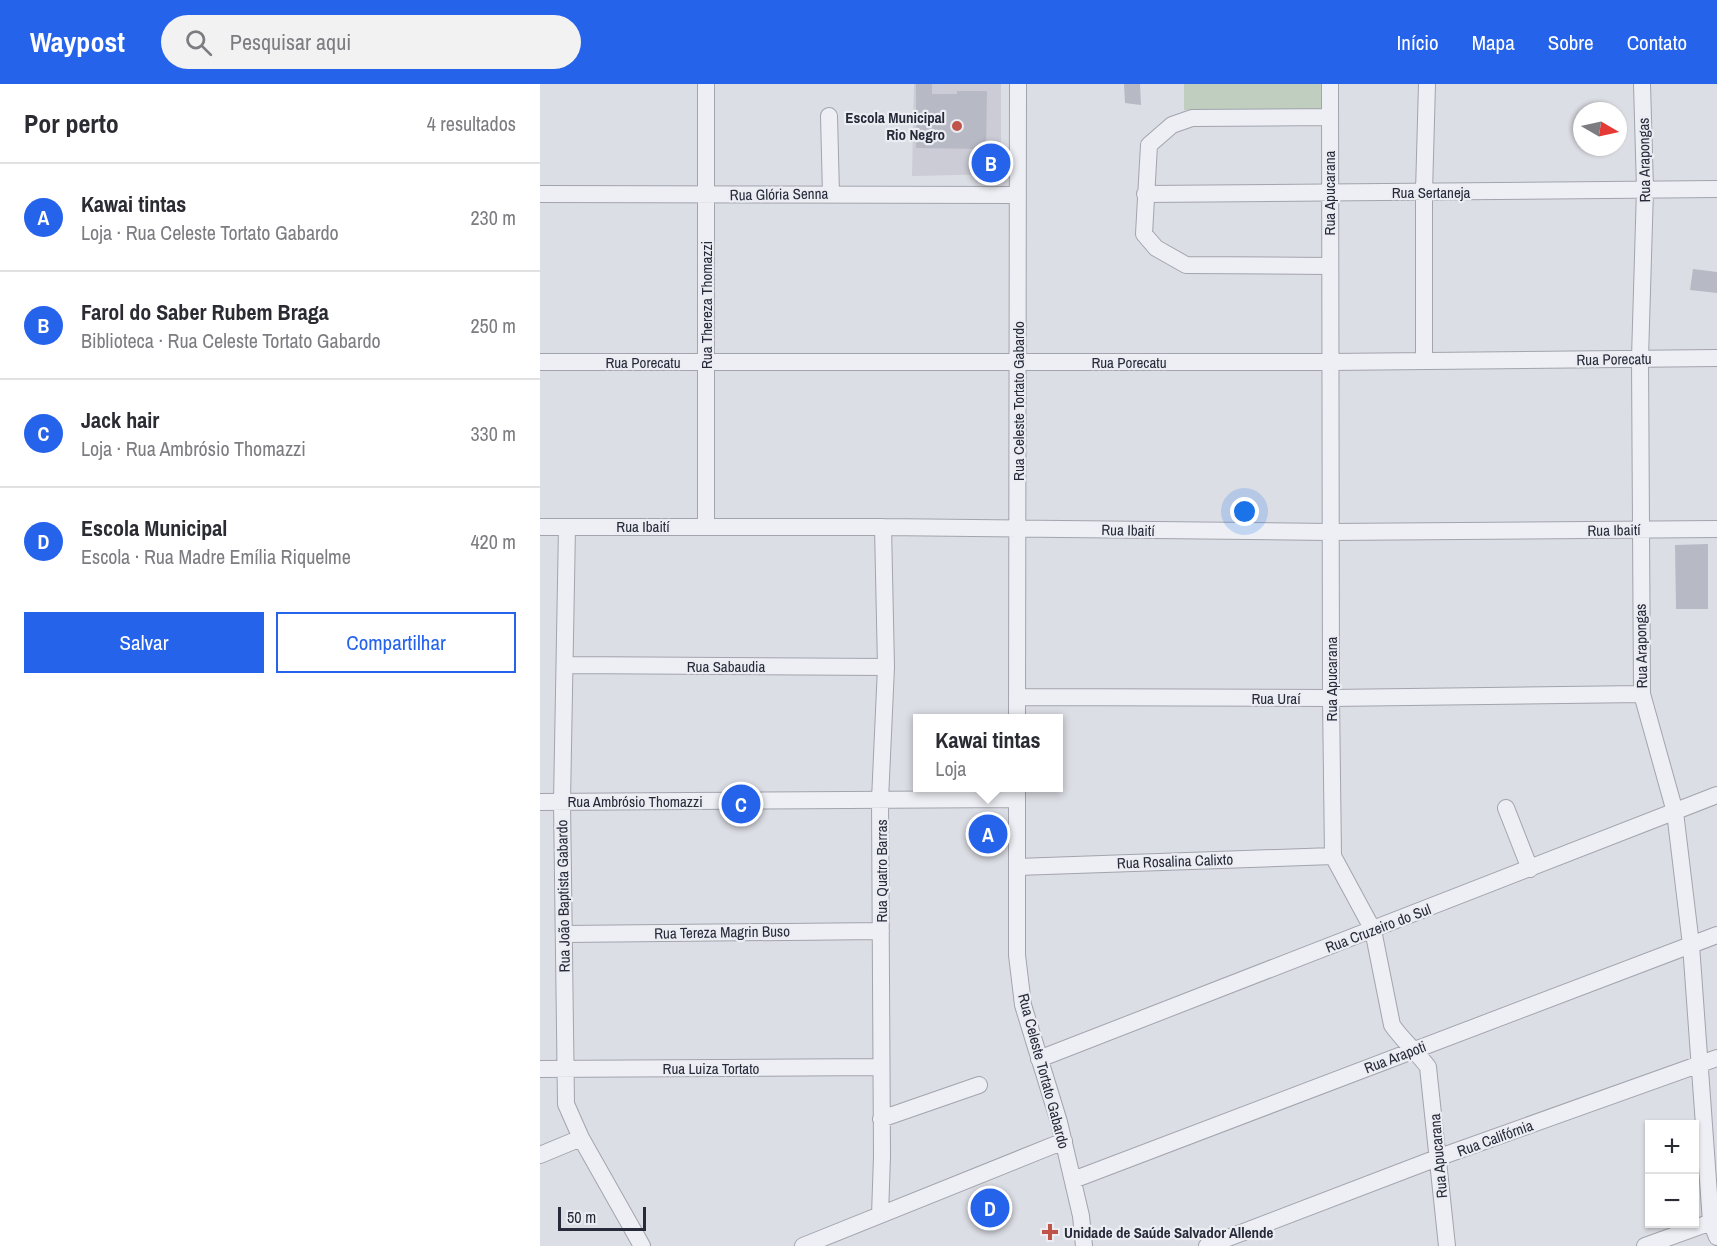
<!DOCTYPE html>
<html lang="pt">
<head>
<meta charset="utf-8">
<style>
  :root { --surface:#fff; --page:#f2f2f3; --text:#2b2b33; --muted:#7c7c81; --line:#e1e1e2; --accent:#2563eb }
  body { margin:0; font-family:"Archivo Narrow",sans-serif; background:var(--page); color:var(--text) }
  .controls { position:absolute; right:18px; bottom:18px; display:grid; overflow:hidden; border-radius:0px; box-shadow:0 2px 4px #0004 }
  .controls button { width:54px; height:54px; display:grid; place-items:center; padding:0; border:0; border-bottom:2px solid var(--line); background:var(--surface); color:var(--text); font:30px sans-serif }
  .compass { position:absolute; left:1033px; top:18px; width:54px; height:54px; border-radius:50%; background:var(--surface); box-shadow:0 2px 4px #0004; rotate:99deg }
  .scale { position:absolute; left:18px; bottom:15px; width:88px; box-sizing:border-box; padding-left:6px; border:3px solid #272a39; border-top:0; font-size:16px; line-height:21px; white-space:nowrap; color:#272a39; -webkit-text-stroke:4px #ebedf3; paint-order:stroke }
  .you { position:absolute; left:705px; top:428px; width:21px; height:21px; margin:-15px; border:4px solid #fff; border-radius:50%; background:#1a73e8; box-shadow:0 0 0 9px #1a73e833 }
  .badge { display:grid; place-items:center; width:39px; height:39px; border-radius:50%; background:var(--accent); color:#fff; font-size:20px; font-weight:700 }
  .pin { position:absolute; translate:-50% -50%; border:3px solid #fff; box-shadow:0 2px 6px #0006 }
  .popup { position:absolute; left:373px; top:630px; width:150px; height:78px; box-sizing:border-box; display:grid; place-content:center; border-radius:0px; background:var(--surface); filter:drop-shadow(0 2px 4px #0005); font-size:20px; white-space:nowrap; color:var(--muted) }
  .popup b { font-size:22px; color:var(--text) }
  .popup::after { content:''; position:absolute; left:50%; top:100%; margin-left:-12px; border:12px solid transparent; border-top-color:var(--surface) }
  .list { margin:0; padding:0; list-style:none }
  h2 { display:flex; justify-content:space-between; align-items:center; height:78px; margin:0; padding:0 24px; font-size:26px }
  h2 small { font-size:20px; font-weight:400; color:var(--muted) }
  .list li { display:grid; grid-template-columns:39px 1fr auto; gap:18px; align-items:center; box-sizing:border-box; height:108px; padding:0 24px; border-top:2px solid var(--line) }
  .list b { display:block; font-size:22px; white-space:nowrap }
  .list p { margin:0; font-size:20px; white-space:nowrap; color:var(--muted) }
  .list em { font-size:20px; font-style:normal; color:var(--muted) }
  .actions { display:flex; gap:12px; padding:18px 24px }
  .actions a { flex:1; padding:14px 0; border:2px solid var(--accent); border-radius:0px; text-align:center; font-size:21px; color:var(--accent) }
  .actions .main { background:var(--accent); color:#fff }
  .icon { flex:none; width:33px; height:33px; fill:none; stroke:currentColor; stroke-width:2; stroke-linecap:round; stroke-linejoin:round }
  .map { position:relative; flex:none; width:1177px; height:1162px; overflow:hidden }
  header { display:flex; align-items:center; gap:36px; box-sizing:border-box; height:84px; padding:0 30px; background:var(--accent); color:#fff }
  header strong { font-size:28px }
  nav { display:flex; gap:33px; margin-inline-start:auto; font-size:21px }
  .search { width:420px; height:54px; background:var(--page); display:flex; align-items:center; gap:15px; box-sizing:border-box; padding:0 21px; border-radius:33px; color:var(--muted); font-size:22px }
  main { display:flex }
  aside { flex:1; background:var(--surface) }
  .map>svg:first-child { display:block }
  .built { fill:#cbccd5 }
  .green { fill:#bfcebe }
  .building { fill:#b7b9c4 }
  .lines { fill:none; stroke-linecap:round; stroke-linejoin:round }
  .minor-casing { stroke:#a2a4ae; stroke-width:18 }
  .minor { stroke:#eeeff4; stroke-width:16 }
  .poi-dot { fill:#c0544b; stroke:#ebedf3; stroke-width:2 }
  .labels { text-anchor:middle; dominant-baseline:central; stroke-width:4.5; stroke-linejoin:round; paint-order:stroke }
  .poi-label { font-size:15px; font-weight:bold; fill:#272a39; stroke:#ebedf3; text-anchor:end }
  .street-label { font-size:15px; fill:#272a39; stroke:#ebedf3 }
</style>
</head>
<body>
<header>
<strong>Waypost</strong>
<div class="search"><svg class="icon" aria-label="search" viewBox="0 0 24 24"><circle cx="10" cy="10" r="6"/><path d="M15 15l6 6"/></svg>Pesquisar aqui</div>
<nav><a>Início</a><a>Mapa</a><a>Sobre</a><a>Contato</a></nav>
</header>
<main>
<aside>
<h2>Por perto<small>4 resultados</small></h2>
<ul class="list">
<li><span class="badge">A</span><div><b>Kawai tintas</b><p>Loja · Rua Celeste Tortato Gabardo</p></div><em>230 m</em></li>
<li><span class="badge">B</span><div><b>Farol do Saber Rubem Braga</b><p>Biblioteca · Rua Celeste Tortato Gabardo</p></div><em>250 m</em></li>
<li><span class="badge">C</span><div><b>Jack hair</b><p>Loja · Rua Ambrósio Thomazzi</p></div><em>330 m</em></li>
<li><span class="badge">D</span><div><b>Escola Municipal</b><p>Escola · Rua Madre Emília Riquelme</p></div><em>420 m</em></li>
</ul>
<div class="actions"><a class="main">Salvar</a><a>Compartilhar</a></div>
</aside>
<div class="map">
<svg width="1177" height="1162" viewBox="0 0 1177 1162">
  <rect width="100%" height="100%" fill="#dcdee5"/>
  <path class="built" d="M374 0H461V90L372 92Z"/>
  <path class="green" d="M644 0H784L786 30 644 26Z"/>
  <path class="building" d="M376 0H392V10H417V7H447L446 65 376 64Z
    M584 0H600L601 21 585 19Z
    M449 69 458 70 459 88 441 86Z
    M1153 185 1177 188V209L1150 206Z
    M1168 460V525H1136L1135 461Z"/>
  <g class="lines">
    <g class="minor-casing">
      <path id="minor" d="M790 0 791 614 793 772 833 846 852 941C863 957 877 968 888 983L907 1162
        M1102 0 1105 105 1100 274 1102 610 1135 728 1151 861 1171 1138 1177 1153
        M289 32 291 110
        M789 33 652 34 632 41 609 61 604 150 616 164 646 181 790 182
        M0 110 478 111
        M605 110 1177 105
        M884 277V108L887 0
        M0 278H790L1177 274
        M166 442V0
        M0 443H343L790 448 1177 445
        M27 443 22 718 26 1020 41 1054 102 1162
        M26 581 346 583
        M477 613 791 614 1102 610
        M477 634 478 0
        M477 704V871L483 921 519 1038 541 1132 544 1162
        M0 718 477 715
        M966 724 990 785
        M477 783 793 772
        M24 850 341 847
        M499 975 1177 711
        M0 985 341 983
        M341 1035 439 1001
        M0 1071 41 1054
        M533 1096 1177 851
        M340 1131 342 1072 340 716 346 583 343 443
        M263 1162 524 1057
        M667 1162 897 1074 1177 974
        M1105 1162 1177 1136"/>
    </g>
    <use href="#minor" class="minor"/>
  </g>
  <g class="poi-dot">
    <circle cx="417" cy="42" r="6"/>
    <path d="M507 1139h6v6h6v6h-6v6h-6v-6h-6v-6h6z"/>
  </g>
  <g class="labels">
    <g class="poi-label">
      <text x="405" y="33">Escola Municipal<tspan x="405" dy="17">Rio Negro</tspan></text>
      <text x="524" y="1148" text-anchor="start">Unidade de Saúde Salvador Allende</text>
    </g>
    <g class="street-label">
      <text transform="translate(1104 76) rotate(-91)">Rua Arapongas</text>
      <text x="891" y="108">Rua Sertaneja</text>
      <text transform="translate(789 109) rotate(-90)">Rua Apucarana</text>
      <text transform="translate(239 110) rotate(-1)">Rua Glória Senna</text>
      <text transform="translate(166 221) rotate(-90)">Rua Thereza Thomazzi</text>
      <text transform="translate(1074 275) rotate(-1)">Rua Porecatu</text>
      <text x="103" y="278">Rua Porecatu</text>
      <text x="589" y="278">Rua Porecatu</text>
      <text transform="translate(478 317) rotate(-90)">Rua Celeste Tortato Gabardo</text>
      <text x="103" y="442">Rua Ibaití</text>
      <text transform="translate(588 446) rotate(1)">Rua Ibaití</text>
      <text transform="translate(1074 446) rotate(-1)">Rua Ibaití</text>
      <text transform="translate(1101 562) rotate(-91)">Rua Arapongas</text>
      <text x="186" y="582">Rua Sabaudia</text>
      <text transform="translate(791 595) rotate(-90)">Rua Apucarana</text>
      <text x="736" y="614">Rua Uraí</text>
      <text x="95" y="717">Rua Ambrósio Thomazzi</text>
      <text transform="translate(635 777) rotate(-2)">Rua Rosalina Calixto</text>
      <text transform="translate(341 787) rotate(-90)">Rua Quatro Barras</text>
      <text transform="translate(23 812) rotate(-91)">Rua João Baptista Gabardo</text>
      <text transform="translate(838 844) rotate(-21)">Rua Cruzeiro do Sul</text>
      <text transform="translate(182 848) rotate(-1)">Rua Tereza Magrin Buso</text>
      <text transform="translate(855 973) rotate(-21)">Rua Arapoti</text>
      <text x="171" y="984">Rua Luiza Tortato</text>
      <text transform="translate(504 987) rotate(75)">Rua Celeste Tortato Gabardo</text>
      <text transform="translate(955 1054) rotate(-20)">Rua Califórnia</text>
      <text transform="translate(898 1072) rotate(-95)">Rua Apucarana</text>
    </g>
  </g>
</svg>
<div class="controls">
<button>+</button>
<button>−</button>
</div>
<svg class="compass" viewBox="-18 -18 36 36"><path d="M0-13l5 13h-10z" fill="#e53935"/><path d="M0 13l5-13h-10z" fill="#7c7c81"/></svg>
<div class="scale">50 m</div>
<div class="you"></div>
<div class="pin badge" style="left:448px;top:750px">A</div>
<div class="popup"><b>Kawai tintas</b>Loja</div>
<div class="pin badge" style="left:451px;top:79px">B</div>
<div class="pin badge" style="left:201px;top:720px">C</div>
<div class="pin badge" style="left:450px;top:1124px">D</div>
</div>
</main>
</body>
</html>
